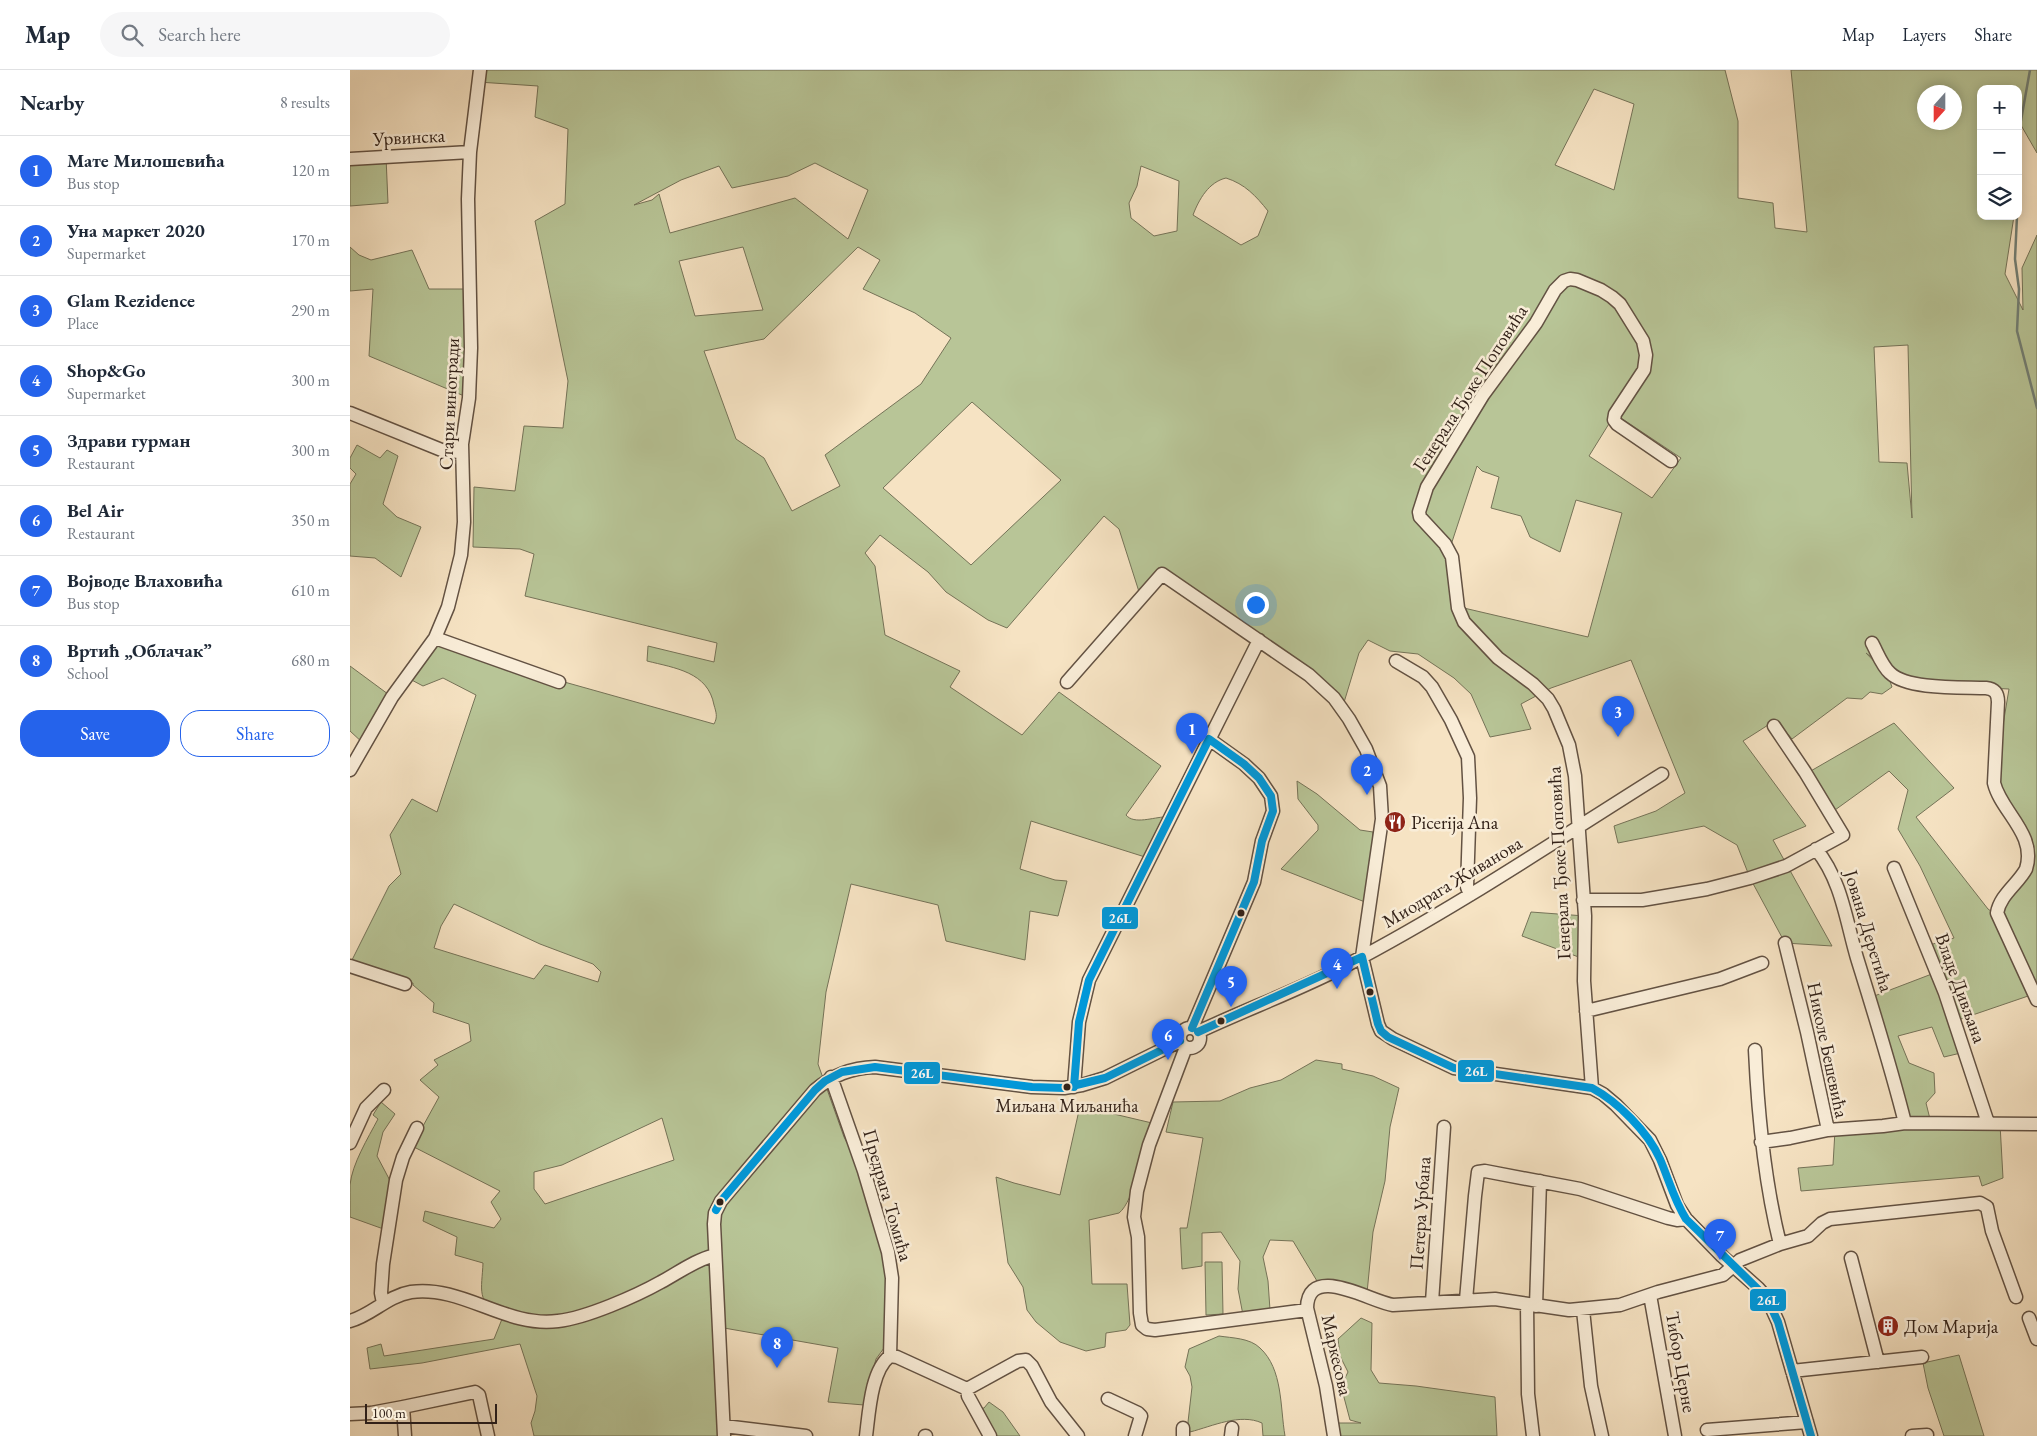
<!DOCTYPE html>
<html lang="en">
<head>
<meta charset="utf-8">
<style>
  :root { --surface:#fff; --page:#f6f6f7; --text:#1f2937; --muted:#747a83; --line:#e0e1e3; --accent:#2563eb }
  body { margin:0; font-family:"EB Garamond",serif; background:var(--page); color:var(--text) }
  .controls { position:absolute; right:15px; top:15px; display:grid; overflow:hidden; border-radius:10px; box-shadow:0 2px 12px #0003 }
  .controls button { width:45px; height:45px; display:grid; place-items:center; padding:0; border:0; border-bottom:1px solid var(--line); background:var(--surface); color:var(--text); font:25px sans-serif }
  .compass { position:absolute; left:1567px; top:15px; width:45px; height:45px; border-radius:50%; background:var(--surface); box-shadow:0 2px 12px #0003; rotate:201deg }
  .scale { position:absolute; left:15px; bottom:12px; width:132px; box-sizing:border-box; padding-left:5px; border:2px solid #322118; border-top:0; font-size:14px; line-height:18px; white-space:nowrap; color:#322118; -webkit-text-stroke:4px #f9edd8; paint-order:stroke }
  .you { position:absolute; left:905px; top:534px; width:18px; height:18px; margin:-12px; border:4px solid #fff; border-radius:50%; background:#1a73e8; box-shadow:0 0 0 8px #1a73e833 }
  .badge { display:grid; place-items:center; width:32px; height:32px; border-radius:50%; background:var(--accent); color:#fff; font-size:16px; font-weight:700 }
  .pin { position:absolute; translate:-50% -41px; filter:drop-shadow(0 1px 2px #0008) }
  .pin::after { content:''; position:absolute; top:26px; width:18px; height:15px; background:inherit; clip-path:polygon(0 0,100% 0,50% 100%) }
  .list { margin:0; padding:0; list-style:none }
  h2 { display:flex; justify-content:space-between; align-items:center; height:65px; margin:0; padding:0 20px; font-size:21px }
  h2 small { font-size:16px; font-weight:400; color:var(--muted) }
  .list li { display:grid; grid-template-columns:32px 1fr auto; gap:15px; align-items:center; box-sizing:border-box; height:70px; padding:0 20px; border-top:1px solid var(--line) }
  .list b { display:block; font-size:19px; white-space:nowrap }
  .list p { margin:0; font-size:16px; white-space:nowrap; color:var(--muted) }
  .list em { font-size:16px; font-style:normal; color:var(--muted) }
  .actions { display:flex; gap:10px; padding:15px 20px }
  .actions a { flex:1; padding:11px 0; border:1px solid var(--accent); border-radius:20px; text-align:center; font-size:18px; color:var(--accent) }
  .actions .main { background:var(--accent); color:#fff }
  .icon { flex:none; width:28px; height:28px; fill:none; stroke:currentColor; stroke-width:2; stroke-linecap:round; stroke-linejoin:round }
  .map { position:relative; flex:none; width:1687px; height:1366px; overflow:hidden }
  header { display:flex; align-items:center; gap:30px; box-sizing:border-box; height:70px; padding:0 25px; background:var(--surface); border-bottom:1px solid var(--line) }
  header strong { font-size:24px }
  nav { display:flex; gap:28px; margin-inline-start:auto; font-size:18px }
  .search { width:350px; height:45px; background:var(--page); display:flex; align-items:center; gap:12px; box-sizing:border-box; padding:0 18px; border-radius:28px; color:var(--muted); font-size:19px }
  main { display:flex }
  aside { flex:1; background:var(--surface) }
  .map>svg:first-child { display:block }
  .green { fill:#b8c597; stroke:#757358; fill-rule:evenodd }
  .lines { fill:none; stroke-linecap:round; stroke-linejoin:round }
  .stream { stroke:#727f75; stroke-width:2.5 }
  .minor-casing { stroke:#635243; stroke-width:15 }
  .minor { stroke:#f9edd8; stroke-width:12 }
  .bus-1-casing { stroke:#f9edd8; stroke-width:11 }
  .bus-1 { stroke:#0098da; stroke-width:8 }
  .bus-dot { fill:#322118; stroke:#f9edd8; stroke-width:2 }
  .labels { text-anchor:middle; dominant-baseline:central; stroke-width:5; stroke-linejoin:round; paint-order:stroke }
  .bus-label { font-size:18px; fill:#322118; stroke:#f9edd8 }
  .street-label { font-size:19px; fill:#322118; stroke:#f9edd8 }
  .poi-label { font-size:19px; fill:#322118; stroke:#f9edd8; text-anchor:start }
  .line-badge { stroke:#f9edd8; stroke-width:2 }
  .badge-label { font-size:14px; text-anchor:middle; font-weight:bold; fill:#fff }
</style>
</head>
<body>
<header>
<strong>Map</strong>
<div class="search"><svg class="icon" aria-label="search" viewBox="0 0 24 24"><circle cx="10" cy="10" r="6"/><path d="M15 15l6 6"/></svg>Search here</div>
<nav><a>Map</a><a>Layers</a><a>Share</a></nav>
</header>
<main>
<aside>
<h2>Nearby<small>8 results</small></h2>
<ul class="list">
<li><span class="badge">1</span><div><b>Мате Милошевића</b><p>Bus stop</p></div><em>120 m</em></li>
<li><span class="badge">2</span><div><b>Уна маркет 2020</b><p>Supermarket</p></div><em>170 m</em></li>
<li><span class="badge">3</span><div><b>Glam Rezidence</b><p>Place</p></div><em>290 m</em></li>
<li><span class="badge">4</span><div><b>Shop&amp;Go</b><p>Supermarket</p></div><em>300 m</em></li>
<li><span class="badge">5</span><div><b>Здрави гурман</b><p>Restaurant</p></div><em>300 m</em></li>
<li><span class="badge">6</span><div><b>Bel Air</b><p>Restaurant</p></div><em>350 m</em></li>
<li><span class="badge">7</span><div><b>Војводе Влаховића</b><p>Bus stop</p></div><em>610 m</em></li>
<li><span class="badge">8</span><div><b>Вртић „Облачак”</b><p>School</p></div><em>680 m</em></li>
</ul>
<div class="actions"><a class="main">Save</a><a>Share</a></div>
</aside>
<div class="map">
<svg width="1687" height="1366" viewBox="0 0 1687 1366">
  <rect width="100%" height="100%" fill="#f6e3c3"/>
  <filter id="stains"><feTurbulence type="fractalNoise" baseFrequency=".004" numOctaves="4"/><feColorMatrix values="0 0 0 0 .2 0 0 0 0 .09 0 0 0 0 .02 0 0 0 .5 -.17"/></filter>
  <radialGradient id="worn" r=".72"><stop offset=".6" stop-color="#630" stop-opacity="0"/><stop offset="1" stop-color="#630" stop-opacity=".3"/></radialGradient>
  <path class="green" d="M130 0H1375L1388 51V128L1423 133 1425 158 1457 162 1441 0H1687V83L1668 50V19H1631V146H1664L1655 204 1673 240 1672 198 1687 165V930L1684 924 1605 951 1615 982 1594 987 1582 957 1548 966 1559 993 1584 1003 1585 1023 1576 1033 1581 1053 1650 1054 1653 1108 1632 1116 1629 1106 1451 1121 1448 1098 1483 1095 1485 1060 1555 1052 1519 928 1587 902 1576 876 1604 868 1570 796 1548 759 1558 720 1539 701 1485 740 1459 702 1544 653 1604 718 1566 747 1638 839 1648 846 1679 792 1648 710 1649 679 1659 619 1571 615 1551 609 1516 583 1538 606 1542 617 1532 624 1520 622 1512 629 1497 628 1442 669 1426 650 1393 671 1456 756 1423 770 1482 876 1435 873 1400 808 1387 775 1354 756 1268 773 1264 756 1306 741 1335 723 1281 590 1201 618 1171 634 1181 659 1140 667 1121 624 1104 608 1068 584 1040 581 1018 570 1009 583 992 639 984 628 813 504 791 528 769 459 754 446 657 558 638 550 596 522 578 502 530 465 515 483 525 496 535 565 610 601 600 617 672 665 709 622 811 696 776 745C784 755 804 747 815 747L795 787 681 751 670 799 705 810 717 811 708 846 680 841 675 890 596 871 588 835 501 814 476 922 468 994 494 1067 503 1084 537 1195 535 1272 534 1278 526 1289 514 1335 478 1332 488 1278 374 1258V1366H184L181 1353 185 1341 187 1326 170 1274 72 1293 20 1299 17 1278 31 1274 34 1286 144 1269 154 1244C125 1234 132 1219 133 1193L105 1185 107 1167 73 1151 75 1141 144 1158 151 1149 141 1132 150 1121 62 1076 89 1027 70 1010 88 995 84 990 121 971 119 954 83 942 84 933 63 915V913L55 914 0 894 39 816 51 804 40 765 62 729 87 742 126 625 93 608 73 616 56 607 85 568 193 606 364 654C368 647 366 642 364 635 358 602 325 598 297 591L298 576 364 592 367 573 175 526 184 484 170 479 123 477 124 417 165 421 174 356 213 358 218 311 185 151 215 134 218 59 185 47 188 16 128 12ZM1244 19 1284 34 1264 120 1205 95ZM1574 22H1604V52H1574ZM465 93 518 120 498 169 445 128 320 163 309 124 302 130 284 135 331 110 369 96 382 118 438 106ZM791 96 829 111 827 161 804 166 781 148 779 133 787 116ZM876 108C895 114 906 126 918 141L908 166 891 175 843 145C849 129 859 112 876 108ZM393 177 413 240 345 246 329 191ZM508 177 530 190 513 219 565 243 601 268 571 314 475 385 490 416 442 441 414 388 386 369 354 281 414 269ZM1558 275 1562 448 1557 393 1529 392 1524 277ZM622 332 711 410 621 495 533 418ZM1265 344 1331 388 1302 428 1239 386ZM1127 396 1132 401 1149 407 1141 438 1171 446 1180 467 1210 482 1226 430 1272 443 1238 567 1101 535 1099 481ZM104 834 190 874 243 894 251 902 248 912 195 895 184 909 84 878 91 856ZM312 1048 324 1090 195 1134 184 1119V1102L212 1095Z
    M36 87 38 133 0 136V89Z
    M0 177 9 185 21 190 62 180 79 219H120L119 328 19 286 23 219 0 221Z
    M7 375 30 388 37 380 48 386 33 434 47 447 71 457 51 507 25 488 0 486V414L6 404 0 398V388Z
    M0 596 42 627 14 674 0 661Z
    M947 711 967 724 1010 760 1023 762 1022 779 1015 832 931 799 968 760V755L948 729Z
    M1181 842 1235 846 1234 889 1172 866Z
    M966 990 992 994V999L1023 1006 1049 1018 1040 1057 1035 1111 1023 1162 1017 1223 967 1211 943 1171 920 1170 913 1187 918 1211 920 1240 893 1245 888 1219 890 1191 871 1162 852 1163V1196L832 1199 830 1158H837L853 1068 816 1062 823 1032 870 1031 900 1018 931 1010Z
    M31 1032 45 1044 33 1062 27 1086 45 1120 39 1161 0 1147C0 1136 0 1125 0 1115 2 1094 18 1068 28 1049L23 1045Z
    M730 1036 802 1053C796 1073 784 1132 769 1143L739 1150 742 1214H777L780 1255 776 1260 756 1263 755 1277 736 1281 710 1272 686 1252 677 1240 673 1217 658 1193 646 1107 664 1113 710 1125Z
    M855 1192H872L873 1244 856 1245Z
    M1011 1248 1022 1253 1021 1300 1029 1313 1066 1316 1145 1327 1147 1366H989L988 1353H1011L1000 1350 991 1316 998 1302 990 1286 988 1269Z
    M869 1266C882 1268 900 1268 910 1278 933 1299 930 1337 935 1366H913L912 1353C890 1343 863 1356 840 1362L838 1352 842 1317 840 1306 835 1297 839 1279Z
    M1609 1285 1634 1366H1594L1578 1318 1573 1293Z
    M639 1332 653 1342 670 1366H643L629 1339 634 1338Z"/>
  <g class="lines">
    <path class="stream" d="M1668 67 1680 0
      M1667 146 1665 189 1669 219 1667 261 1687 338"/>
    <g class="minor-casing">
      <path id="minor" d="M0 89 120 82
        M0 343 94 381 112 382
        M85 568 209 612
        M1522 573C1527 582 1532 596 1540 603 1558 620 1612 617 1636 618 1645 619 1648 624 1648 632L1644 713C1651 742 1687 764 1676 799 1668 814 1650 825 1647 843L1687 930
        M1046 591 1073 607 1082 617 1101 650 1118 687 1120 728 1117 817 1120 825
        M717 612 812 504 959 605 984 628 999 649 1016 679 1030 716 1032 749 1012 887 1028 954 1031 961 1043 969 1104 998 1242 1018 1253 1024 1266 1035 1300 1070 1310 1090 1327 1135 1336 1149 1372 1186 1408 1218 1417 1228 1428 1252 1461 1366
        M0 700 42 627 85 568 98 537 111 485 114 452 112 374 119 328 121 278 118 129 120 82 130 0
        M1466 779C1492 811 1496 851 1507 888 1524 943 1541 997 1555 1053
        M1544 798 1595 923 1638 1053
        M1233 830H1292L1357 819 1400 808 1436 796 1493 765 1455 702 1424 656
        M1435 873 1457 962 1478 1060
        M0 896 55 914
        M1236 941 1370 909 1412 893
        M830 968a10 10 0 1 1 20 0a10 10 0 1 1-20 0Z
        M842 958 904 812 912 771 923 741 921 726 909 708 894 694 859 669
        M848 962C897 939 949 920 997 895 1106 838 1208 769 1312 704
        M836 977 799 1075 787 1121 784 1147 788 1167 790 1243 792 1255 797 1259 805 1260 957 1240
        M1405 980C1408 1045 1414 1110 1430 1174
        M481 1007 514 1101 538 1182 542 1208 540 1286
        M724 1017 729 952 739 910 909 570
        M1242 1018 1234 911 1235 846 1225 706 1219 675 1204 639 1198 629 1183 614 1148 588 1114 552 1108 538 1102 487 1095 474 1070 447 1069 442 1077 417 1133 325 1186 253 1205 220 1214 211 1220 209 1227 210 1251 220 1262 227 1270 234 1293 271 1296 285 1294 300 1265 344 1264 350 1267 354 1321 391
        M1411 1072 1440 1068 1478 1060 1533 1056 1555 1053 1687 1054
        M0 1073 16 1038 34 1020
        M1501 1188 1528 1292
        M1300 1225 1325 1366
        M1116 1230 1125 1126 1128 1102 1135 1101 1230 1119 1318 1148 1327 1150 1336 1149
        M1082 1232 1094 1057
        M33 1233 31 1223 33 1194 46 1110 53 1087 67 1058
        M1177 1234 1178 1324 1183 1366
        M1186 1236 1190 1111
        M1233 1240 1241 1316 1252 1366
        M1679 1248 1687 1269
        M0 1251C22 1245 37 1226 61 1222 113 1215 156 1258 208 1251 236 1248 286 1226 311 1212 328 1203 345 1190 365 1185
        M540 1286 547 1287 617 1319 668 1291 676 1290 682 1296 701 1332 728 1366
        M1442 1301 1572 1287
        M617 1319 618 1326 640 1366
        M758 1329 788 1343 791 1346 785 1366
        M53 1337 55 1366
        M0 1344 21 1343 53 1337 125 1322 129 1325 138 1366
        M374 1356 456 1366
        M833 1358V1366
        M1357 1360 1457 1352
        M374 1366 364 1154 365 1143 371 1131 465 1020C483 1005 501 998 525 997L682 1017 714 1018 732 1015 755 1008 830 971
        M516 1366C519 1343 521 1300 540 1286
        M575 1366H576
        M881 1366 882 1358
        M984 1366 976 1316 957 1238C958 1192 1021 1232 1043 1235L1145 1229 1219 1240 1270 1235 1308 1222 1373 1205 1390 1190 1430 1174 1458 1166 1472 1153 1480 1149 1630 1133 1637 1137 1642 1161 1666 1227
        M1562 1366 1577 1365"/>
    </g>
    <use href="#minor" class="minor"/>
    <g class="bus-1-casing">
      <path id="bus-1" d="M1012 887 1028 954 1031 961 1038 967 1104 998 1242 1018C1268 1032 1298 1062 1310 1089 1319 1110 1324 1130 1336 1149L1417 1228 1428 1252 1461 1366
        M848 962 1012 887
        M724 1017 729 952 739 910 859 669 894 694 909 708 921 726 923 741 912 771 904 812 842 958
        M366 1140 371 1131 465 1020 475 1011 492 1002 525 997 682 1017 714 1018 755 1008 830 971"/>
    </g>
    <use href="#bus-1" class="bus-1"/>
  </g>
  <defs>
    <g id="restaurant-disc" transform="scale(1.125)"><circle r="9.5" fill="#8f2418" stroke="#f9edd8"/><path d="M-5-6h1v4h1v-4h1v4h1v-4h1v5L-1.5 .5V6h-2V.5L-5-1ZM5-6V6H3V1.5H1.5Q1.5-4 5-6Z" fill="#fff"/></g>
    <g id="building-disc" transform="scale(1.125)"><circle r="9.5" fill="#8f2418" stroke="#f9edd8"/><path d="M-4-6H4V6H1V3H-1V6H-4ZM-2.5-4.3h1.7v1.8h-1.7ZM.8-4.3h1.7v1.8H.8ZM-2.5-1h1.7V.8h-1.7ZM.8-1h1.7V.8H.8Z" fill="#fff"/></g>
  </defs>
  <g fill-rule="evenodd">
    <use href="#restaurant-disc" x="1045" y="752"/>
    <use href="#building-disc" x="1538" y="1256"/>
  </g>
  <g class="bus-dot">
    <circle cx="891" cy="843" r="4.5"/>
    <circle cx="1020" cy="922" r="4.5"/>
    <circle cx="871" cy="951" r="4.5"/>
    <circle cx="717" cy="1017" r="4.5"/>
    <circle cx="370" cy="1132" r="4.5"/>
  </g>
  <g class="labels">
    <g class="bus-label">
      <text x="717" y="1035">Миљана Миљанића</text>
    </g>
    <g class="street-label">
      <text transform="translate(59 67) rotate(-3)">Урвинска</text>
      <text transform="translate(1120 318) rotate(-57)">Генерала Ђоке Поповића</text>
      <text transform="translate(99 334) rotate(-87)">Стари виногради</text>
      <text transform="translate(1209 793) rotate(-93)">Генерала Ђоке Поповића</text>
      <text transform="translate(1102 812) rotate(-31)">Миодрага Живанова</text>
      <text transform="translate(1519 861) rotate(73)">Јована Деретића</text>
      <text transform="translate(1611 918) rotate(70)">Владе Дивљана</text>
      <text transform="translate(1478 980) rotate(78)">Николе Бешевића</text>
      <text transform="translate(538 1125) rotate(74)">Предрага Томића</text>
      <text transform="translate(1070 1143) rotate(-86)">Петера Урбана</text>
      <text transform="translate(987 1285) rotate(77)">Маркесова</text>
      <text transform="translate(1331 1292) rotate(80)">Тибор Церне</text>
    </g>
    <g class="poi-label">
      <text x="1061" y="752">Picerija Ana</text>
      <text x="1554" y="1256">Дом Марија</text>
    </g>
  </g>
  <g class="line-badge">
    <rect x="751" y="836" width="38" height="24" rx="5" fill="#0098da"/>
    <rect x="1107" y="989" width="38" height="24" rx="5" fill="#0098da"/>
    <rect x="553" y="991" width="38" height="24" rx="5" fill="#0098da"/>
    <rect x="1399" y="1218" width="38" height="24" rx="5" fill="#0098da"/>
  </g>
  <g class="badge-label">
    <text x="770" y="853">26L</text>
    <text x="1126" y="1006">26L</text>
    <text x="572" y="1008">26L</text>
    <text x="1418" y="1235">26L</text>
  </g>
  <rect width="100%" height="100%" filter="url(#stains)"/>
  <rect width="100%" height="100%" fill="url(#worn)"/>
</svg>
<div class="controls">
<button>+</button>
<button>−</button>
<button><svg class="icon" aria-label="layers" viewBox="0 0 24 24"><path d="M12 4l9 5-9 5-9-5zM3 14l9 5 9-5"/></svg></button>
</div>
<svg class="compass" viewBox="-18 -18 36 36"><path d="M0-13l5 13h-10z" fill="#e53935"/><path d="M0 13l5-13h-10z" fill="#747a83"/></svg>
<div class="scale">100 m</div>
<div class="you"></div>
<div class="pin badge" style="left:842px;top:684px">1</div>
<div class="pin badge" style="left:1017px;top:725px">2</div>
<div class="pin badge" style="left:1268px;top:667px">3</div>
<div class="pin badge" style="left:987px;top:919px">4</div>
<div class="pin badge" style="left:881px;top:937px">5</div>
<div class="pin badge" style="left:818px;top:990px">6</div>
<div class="pin badge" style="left:1370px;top:1190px">7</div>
<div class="pin badge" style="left:427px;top:1298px">8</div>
</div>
</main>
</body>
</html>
